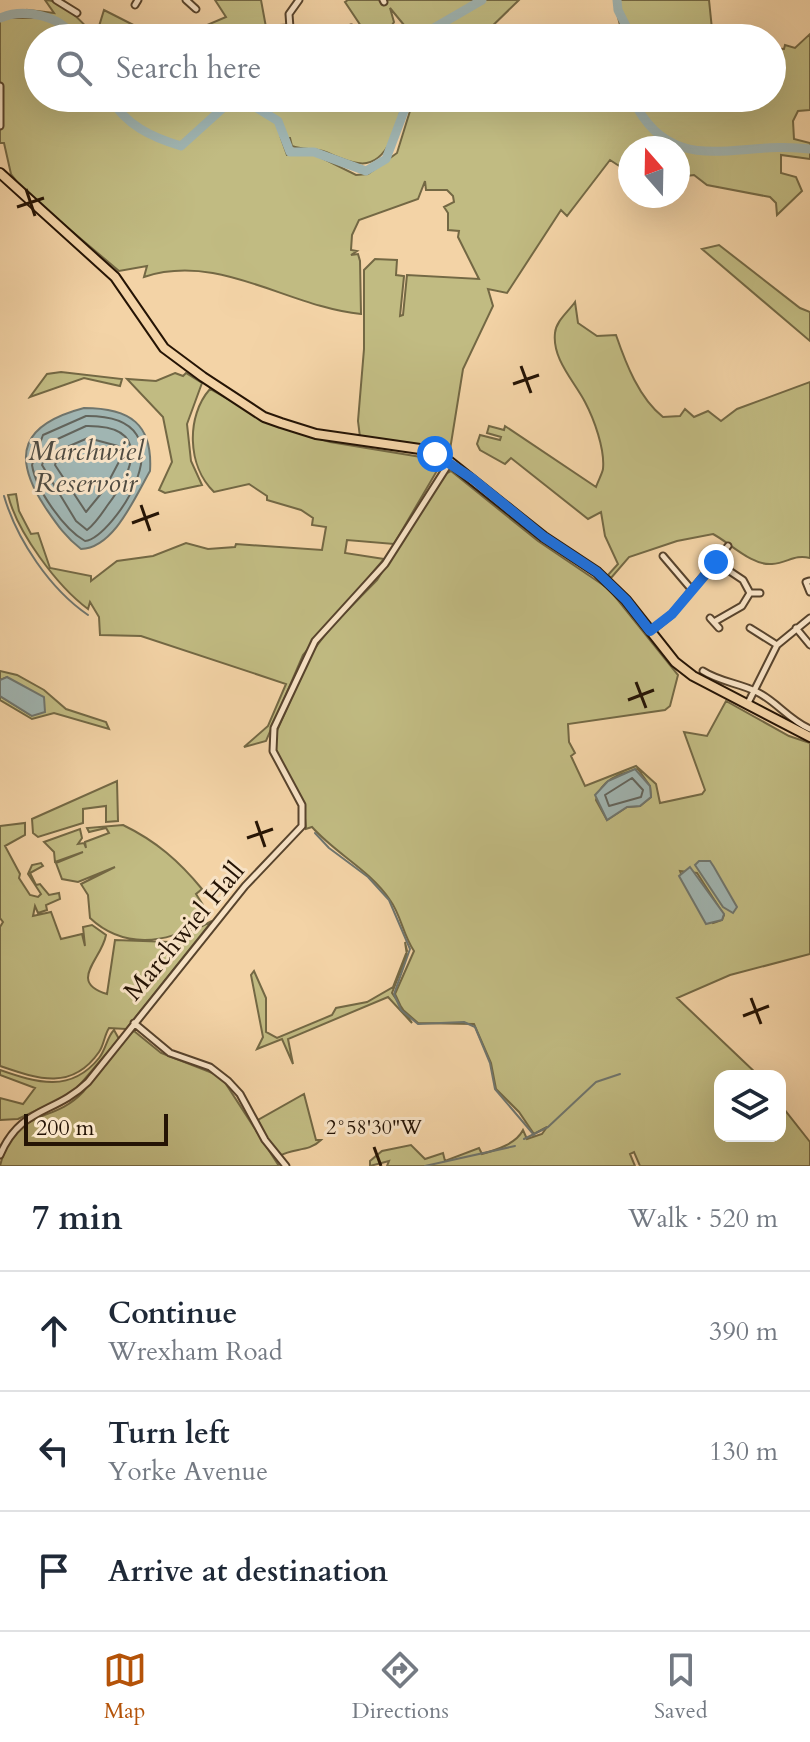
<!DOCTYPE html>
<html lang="en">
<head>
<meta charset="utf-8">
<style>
  :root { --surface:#fff; --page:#f2f2f3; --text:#1f2937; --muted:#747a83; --line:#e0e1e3; --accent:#b45309 }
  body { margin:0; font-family:Cardo,serif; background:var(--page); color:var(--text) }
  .controls { position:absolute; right:24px; bottom:24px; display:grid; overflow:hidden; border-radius:16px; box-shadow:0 8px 32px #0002 }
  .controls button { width:72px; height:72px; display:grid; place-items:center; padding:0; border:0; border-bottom:2px solid var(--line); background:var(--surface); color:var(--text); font:40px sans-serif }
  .compass { position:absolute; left:618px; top:136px; width:72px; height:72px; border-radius:50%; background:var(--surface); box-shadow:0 8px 32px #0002; rotate:340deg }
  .scale { position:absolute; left:24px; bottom:20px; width:144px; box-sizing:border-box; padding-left:8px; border:4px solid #251405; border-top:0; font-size:22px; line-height:28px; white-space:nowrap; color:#251405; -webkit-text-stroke:6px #f7e2c5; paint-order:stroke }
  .stop { position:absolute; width:24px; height:24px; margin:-18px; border:6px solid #1a73e8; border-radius:50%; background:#fff }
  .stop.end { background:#1a73e8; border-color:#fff; box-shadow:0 2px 8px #0008 }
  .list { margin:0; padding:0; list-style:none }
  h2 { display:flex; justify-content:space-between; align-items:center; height:104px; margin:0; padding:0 32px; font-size:34px }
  h2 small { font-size:26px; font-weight:400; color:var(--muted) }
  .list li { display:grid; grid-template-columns:52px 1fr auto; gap:24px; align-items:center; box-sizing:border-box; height:120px; padding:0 32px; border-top:2px solid var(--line) }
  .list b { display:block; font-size:30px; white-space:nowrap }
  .list p { margin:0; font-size:26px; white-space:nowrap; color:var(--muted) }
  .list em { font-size:26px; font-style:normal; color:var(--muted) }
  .icon { flex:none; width:44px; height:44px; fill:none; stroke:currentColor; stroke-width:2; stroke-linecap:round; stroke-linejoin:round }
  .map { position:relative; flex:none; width:810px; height:1166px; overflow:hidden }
  .search { position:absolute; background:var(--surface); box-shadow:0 8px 32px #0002; left:24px; right:24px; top:24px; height:88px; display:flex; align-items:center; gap:20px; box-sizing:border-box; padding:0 28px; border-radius:44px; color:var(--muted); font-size:30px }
  .sheet { height:464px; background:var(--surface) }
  nav { display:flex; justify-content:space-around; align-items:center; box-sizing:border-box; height:112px; border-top:2px solid var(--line); background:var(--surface); font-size:22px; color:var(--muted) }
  nav a { display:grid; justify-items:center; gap:4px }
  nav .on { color:var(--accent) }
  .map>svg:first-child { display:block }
  .green { fill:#c1bb82; stroke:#736844; stroke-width:2; fill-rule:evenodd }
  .water { fill:#a0b5b2; stroke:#6f756d; stroke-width:2 }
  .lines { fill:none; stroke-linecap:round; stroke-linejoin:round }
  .shore { stroke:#62645c; stroke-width:2 }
  .stream { stroke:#6f756d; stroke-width:2 }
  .river { stroke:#a0b5b2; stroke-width:9 }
  .street-casing { stroke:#58442d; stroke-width:9 }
  .primary-casing { stroke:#251405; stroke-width:12 }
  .street { stroke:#f7e2c5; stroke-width:5 }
  .primary { stroke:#f3d3a6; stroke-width:8 }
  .route { stroke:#1a73e8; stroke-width:10 }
  .ticks { fill:none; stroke:#251405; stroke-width:3 }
  .labels { text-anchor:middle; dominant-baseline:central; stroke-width:6; stroke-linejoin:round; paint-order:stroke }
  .street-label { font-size:26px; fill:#251405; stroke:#f7e2c5 }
  .water-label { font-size:28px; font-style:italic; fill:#504c42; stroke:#f7e2c5 }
  .ticks-label { font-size:20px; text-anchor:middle; fill:#251405; stroke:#f7e2c5; stroke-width:6; stroke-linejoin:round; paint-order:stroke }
</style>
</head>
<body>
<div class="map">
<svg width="810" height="1166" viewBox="0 0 810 1166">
  <rect width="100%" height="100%" fill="#f3d3a6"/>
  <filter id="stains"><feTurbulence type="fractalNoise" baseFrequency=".0025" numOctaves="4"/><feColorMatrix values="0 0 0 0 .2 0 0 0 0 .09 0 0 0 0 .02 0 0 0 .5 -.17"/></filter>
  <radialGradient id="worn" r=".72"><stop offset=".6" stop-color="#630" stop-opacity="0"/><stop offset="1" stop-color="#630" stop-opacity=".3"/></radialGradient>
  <path class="green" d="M45 0C65 0 82 24 96 36L104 10 159 38H38V98H402C401 120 388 168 358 163 347 162 334 155 323 151 312 148 302 150 292 146L290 138H281L287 155 314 154 356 175 368 174 397 153 414 98H595L625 110 628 106 625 98H772V48L784 49 785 45 795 48 810 34V110L798 111 793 121 794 139 810 143V159L781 155V173L796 177 802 191 777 215 776 203 770 197 707 185 694 175 678 177V148H630V173L610 160 567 216 561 210 507 293 488 289 493 306 463 369 449 456 410 443 360 437 358 421 364 349V270L375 259 397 260 396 275 404 276 400 316 403 315 407 275 479 279 458 237 459 231 448 230V213L444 207 454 202 453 196 447 190H426L425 181 418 199 359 220 352 235 351 250 357 251 351 255 358 254 360 261 361 314C288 307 219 252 144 277L147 266 119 271 24 191 11 174 4 143H0V18H37L29 10 54 13Z
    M215 0H261L268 38H199L207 25 226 17Z
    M348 0H379L382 4 385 0H519L480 38H398L404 25 390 8 394 22 384 38H368L371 32 361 26 345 2Z
    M614 0H709L712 29 723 38H623Z
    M719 245 800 308 810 312V341L702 249Z
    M575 302 578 323 597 336 616 335C626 364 639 398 663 417L680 416 685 409 694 417 708 411 721 421 737 409 810 382V558C794 554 788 563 772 564 752 566 730 543 713 534L677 541 629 557 611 578 608 575 618 564 605 536 601 512 588 519 511 458 505 464 480 450 477 444 480 435 500 440 501 437 487 433 489 426 504 430 505 426 596 487C598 481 602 474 603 469 605 449 594 419 585 402 574 381 552 359 555 333 556 321 568 312 575 302Z
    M61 372 122 379 120 386 84 378 30 397 47 374Z
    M175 373 183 376 186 373 202 383 187 424 191 461 202 485 165 493 159 490 172 462 163 417 127 379 156 381Z
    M210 389 274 425 330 442 427 458 438 469 394 544 347 540 345 553 384 559 303 655 266 741 244 747 268 726 286 684 141 636 100 635 99 617 90 602 88 609C57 586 17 532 8 495L16 494 19 511 31 534 38 533 50 568 91 576V581L117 561 153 556 186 543 208 549 235 547 236 544 322 550 326 527 312 525 313 518 301 510 267 500V496L249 484 214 492C187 466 186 416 210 389Z
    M451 471 538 541 609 589 678 675 670 706 665 710 568 724 569 742 575 753 571 756 585 786 636 766 656 784 660 803 702 794 705 790 684 732 707 736 726 701 789 736 810 743V954L730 975 677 998 759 1076H720V1136H780V1104L810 1142V1166H640L634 1152 630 1154 635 1166H387L389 1161 370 1166V1161L382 1151 411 1145 425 1159 443 1153 445 1161 479 1148 482 1154C496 1150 516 1144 523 1130L527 1139 542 1134 547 1127 534 1134 519 1112 496 1089 491 1063 474 1024 418 1023 402 1009 395 994 414 951C403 935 401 915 390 900 370 870 336 854 312 827L306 829 304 807 276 750 275 735 312 652 332 626 377 580 445 474ZM638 769 650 786 651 797 640 806 627 807 607 820 596 800C601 779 619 774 638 769ZM680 871 697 873 724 915 722 920 713 923 686 887Z
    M0 671 17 675 44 690 66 709 106 722 109 729 54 713 32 719 0 700V696L32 716 7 677 0 680Z
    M117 781 118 821 106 822V806L83 809V823L38 837 33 833 32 819Z
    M25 823V835L5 846 20 874 19 878 30 895 38 897 41 894 28 874 32 865 41 863 43 866 30 873 36 885 40 884 49 895 59 893 60 899 46 905 47 910 38 913 35 906 33 916 51 912 61 939 82 934 85 946 83 927 92 925 106 935C102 959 67 982 107 994L115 940 171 942 212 921 126 1029 109 1028C104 1036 104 1045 99 1052 72 1091 38 1079 0 1066V927L3 922 0 918V826Z
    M123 825C156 841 179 861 202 889L196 894 203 905 199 908 202 922C166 944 123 949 90 918L88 895 81 884 115 867 78 882 62 879 56 863 83 852 55 862 54 852 44 842 80 829 82 838 78 844 84 843 86 848 85 842 109 833 106 828 89 832 87 828Z
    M405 942 407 955 392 993 412 1023 388 997 288 1039 293 1064 282 1039 257 1049 263 1037 251 975 254 971 266 998V1032L277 1038 332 1015 336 1008 367 1002 393 987 407 951Z
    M114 1030 119 1039 72 1094 18 1119 0 1120V1098L23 1104 35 1088 0 1075V1070C37 1083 71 1093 99 1058 106 1049 107 1037 114 1030Z
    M134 1031 161 1053 215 1074 224 1081 279 1166H0C15 1105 51 1126 83 1092 98 1075 114 1039 134 1031Z
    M304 1094 316 1140H321C308 1153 293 1147 280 1156L268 1143 258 1120Z"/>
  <path class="water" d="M84 408C130 408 153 424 150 471 135 497 114 548 81 549 65 537 56 523 45 507 10 454 23 424 84 408Z
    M7 677 44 697 45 712 32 716 0 696V680Z
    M635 769 650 786 651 797 640 806 627 807 607 820 595 795 608 781Z
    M699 861H710L714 867 737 907 733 913 723 907 695 865Z
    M690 867 724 914 722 920 706 924 679 876Z"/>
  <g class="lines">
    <path class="shore" d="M86 416C197 415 113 538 85 541 64 529 36 490 32 465L43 435Z
      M86 426C152 425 134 471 107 506 101 515 95 524 87 530L76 521 42 465 51 442Z
      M88 438 118 446 121 458 104 490 86 512 55 465 60 450Z
      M632 778 643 790 641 797 609 806 605 795Z"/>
    <path class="stream" d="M4 496C17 540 50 589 88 615
      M315 833 329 848 368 877 389 900 410 949 394 994 401 1010 418 1024 464 1022 475 1027 490 1063 495 1089 534 1135
      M524 1139 548 1127 596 1082 620 1074
      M425 1166 515 1146"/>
    <path class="river" d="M617 0 618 10 632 38
      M0 18C23 8 61 15 74 38
      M428 38 434 28 482 0
      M110 98C126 125 151 137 181 146L234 98
      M241 98 278 121 290 152H314L366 171 386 159 409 98
      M632 98C672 182 738 139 810 149"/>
    <g class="street-casing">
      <path id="street" d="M56 0 77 13
        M186 0 196 9
        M383 0 384 2
        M135 5 138 0
        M290 28 289 14 299 0
        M290 28 306 38
        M270 29 290 28
        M335 38 351 28
        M0 86V126
        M663 556 692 590
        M716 562 743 580 750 593H760
        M809 581 806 582 810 592
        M710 618 719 628
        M714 622 742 606 750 593
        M750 628 777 645
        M796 628 810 645
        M651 631 672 614 728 546
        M703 671C720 682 739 683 757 692 776 701 789 720 810 729
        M747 705 777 645 810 618
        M134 1023 170 1053 210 1067 228 1081 240 1094 265 1140 286 1166
        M0 1155C21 1106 54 1115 88 1082L245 886 302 826V805L273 751 274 728 315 641 385 564 450 462"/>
    </g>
    <g class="primary-casing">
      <path id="primary" d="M0 173 115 277 164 348 203 377 264 417 281 423 316 434 420 449 450 462 544 537 597 572 626 600 675 662 693 676 810 737"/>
    </g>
    <use href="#street" class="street"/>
    <use href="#primary" class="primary"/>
  </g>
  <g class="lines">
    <path class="route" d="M435 454 473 479 544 537 597 572 626 600 650 631 672 614 716 562"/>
  </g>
  <path class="ticks" d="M26 189 35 216M17 207 44 198M521 366 531 393M513 384 539 375M141 505 150 531M132 523 159 513M636 682 646 708M628 700 654 690M256 821 265 847M247 838 273 829M751 998 761 1024M743 1016 769 1006M374 1147 381 1166"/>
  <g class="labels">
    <g class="street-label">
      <text transform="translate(184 931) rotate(-50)">Marchwiel Hall</text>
    </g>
    <g class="water-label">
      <text x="86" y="451">Marchwiel<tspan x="86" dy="32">Reservoir</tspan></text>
    </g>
  </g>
  <g class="ticks-label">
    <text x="374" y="1134">2°58'30"W</text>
  </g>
  <rect width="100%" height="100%" filter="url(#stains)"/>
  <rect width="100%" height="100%" fill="url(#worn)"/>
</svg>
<div class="controls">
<button><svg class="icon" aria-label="layers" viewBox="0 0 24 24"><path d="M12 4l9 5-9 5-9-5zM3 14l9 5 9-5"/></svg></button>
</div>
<svg class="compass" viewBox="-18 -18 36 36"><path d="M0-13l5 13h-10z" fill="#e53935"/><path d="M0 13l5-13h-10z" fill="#747a83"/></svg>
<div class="scale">200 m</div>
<div class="stop" style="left:435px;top:454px"></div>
<div class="stop end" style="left:716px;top:562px"></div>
<div class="search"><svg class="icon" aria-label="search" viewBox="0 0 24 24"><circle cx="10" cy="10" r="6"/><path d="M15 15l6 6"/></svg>Search here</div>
</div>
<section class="sheet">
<h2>7 min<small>Walk · 520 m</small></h2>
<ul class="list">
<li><svg class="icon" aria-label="ahead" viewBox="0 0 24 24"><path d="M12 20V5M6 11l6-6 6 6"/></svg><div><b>Continue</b><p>Wrexham Road</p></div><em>390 m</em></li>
<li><svg class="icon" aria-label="left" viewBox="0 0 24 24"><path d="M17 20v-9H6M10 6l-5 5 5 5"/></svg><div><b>Turn left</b><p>Yorke Avenue</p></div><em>130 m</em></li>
<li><svg class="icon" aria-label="arrive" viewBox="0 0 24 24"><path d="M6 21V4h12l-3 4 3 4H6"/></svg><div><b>Arrive at destination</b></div></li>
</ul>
</section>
<nav>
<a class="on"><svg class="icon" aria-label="map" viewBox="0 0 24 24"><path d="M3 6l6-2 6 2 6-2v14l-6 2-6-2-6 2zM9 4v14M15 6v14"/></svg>Map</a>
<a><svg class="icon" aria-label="directions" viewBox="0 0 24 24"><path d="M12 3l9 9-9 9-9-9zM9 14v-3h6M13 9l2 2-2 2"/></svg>Directions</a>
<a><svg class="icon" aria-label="saved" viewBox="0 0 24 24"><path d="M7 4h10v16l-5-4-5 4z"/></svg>Saved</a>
</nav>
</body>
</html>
